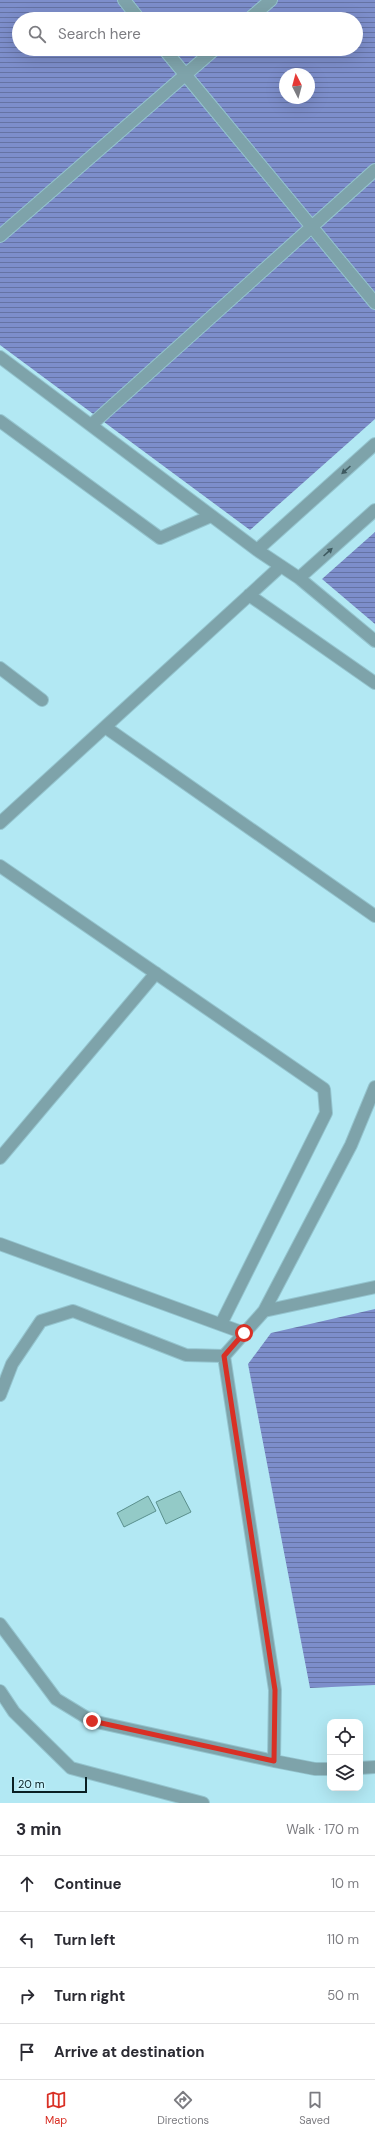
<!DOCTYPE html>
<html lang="en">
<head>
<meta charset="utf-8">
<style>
  :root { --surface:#fff; --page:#f7f7f7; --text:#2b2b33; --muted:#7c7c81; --line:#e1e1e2; --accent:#d93025 }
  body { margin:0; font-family:"DM Sans",sans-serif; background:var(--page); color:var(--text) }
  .controls { position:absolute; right:12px; bottom:12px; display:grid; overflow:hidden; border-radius:8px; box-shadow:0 4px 16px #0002 }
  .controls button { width:36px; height:36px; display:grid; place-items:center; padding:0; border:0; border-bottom:1px solid var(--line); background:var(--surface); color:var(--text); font:20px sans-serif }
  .compass { position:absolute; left:279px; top:68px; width:36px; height:36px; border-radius:50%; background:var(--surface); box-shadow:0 4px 16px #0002; rotate:354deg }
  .scale { position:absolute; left:12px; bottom:10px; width:75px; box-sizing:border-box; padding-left:4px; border:2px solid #091f23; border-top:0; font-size:11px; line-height:14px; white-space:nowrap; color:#091f23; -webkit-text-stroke:3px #c8f3fc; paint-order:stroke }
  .stop { position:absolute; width:12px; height:12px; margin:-9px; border:3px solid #d93025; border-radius:50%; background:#fff }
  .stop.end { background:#d93025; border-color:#fff; box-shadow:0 1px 4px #0008 }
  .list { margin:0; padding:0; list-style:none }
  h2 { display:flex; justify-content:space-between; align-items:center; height:52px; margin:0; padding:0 16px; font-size:17px }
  h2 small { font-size:13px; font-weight:400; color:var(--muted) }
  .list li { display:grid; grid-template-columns:26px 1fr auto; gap:12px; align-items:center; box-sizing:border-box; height:56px; padding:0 16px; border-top:1px solid var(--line) }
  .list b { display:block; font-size:15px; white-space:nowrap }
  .list em { font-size:13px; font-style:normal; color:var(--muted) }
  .icon { flex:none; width:22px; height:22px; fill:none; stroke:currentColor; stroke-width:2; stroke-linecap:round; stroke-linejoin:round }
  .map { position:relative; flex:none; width:375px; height:1803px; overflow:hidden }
  .search { position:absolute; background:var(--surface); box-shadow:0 4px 16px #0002; left:12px; right:12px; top:12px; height:44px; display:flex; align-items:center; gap:10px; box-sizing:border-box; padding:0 14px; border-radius:22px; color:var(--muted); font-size:15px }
  .sheet { height:276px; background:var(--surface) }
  nav { display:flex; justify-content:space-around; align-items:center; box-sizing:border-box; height:56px; border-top:1px solid var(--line); background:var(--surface); font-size:11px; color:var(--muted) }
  nav a { display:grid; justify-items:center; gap:2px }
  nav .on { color:var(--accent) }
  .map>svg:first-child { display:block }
  .water { fill:url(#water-rules); fill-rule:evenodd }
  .building { fill:#93cac7; stroke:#5a8f8c }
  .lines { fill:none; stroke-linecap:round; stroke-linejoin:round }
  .service-casing { stroke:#94c4ce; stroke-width:14 }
  .minor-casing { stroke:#94c4ce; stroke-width:14 }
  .service { stroke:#7ea3aa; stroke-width:12 }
  .minor { stroke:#7ea3aa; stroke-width:12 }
  .oneway { fill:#3e5a60 }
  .route { stroke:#d93025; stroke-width:5 }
</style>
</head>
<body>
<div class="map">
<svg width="375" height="1803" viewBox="0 0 375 1803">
  <defs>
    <pattern id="water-rules" width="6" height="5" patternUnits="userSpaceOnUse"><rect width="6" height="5" fill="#7d8ecb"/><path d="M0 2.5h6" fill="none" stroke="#6573a4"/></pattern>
  </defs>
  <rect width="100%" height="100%" fill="#b2e8f3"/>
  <path class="water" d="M0 0H375V419L250 530 0 345ZM19 19H356V49H19ZM285 74H309V98H285Z
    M375 532V624L322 579Z
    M375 1309V1685L310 1688 248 1364 271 1333Z"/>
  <path class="building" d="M180 1491 191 1512 166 1524 156 1502Z
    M148 1496 156 1511 124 1527 117 1513Z"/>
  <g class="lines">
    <g class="service-casing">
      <path id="service" d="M124 0 139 19
        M249 19 271 0
        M164 49 375 303
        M0 236 215 49
        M0 357 257 550 299 578 375 641
        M0 421 160 538 211 516
        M91 425 375 170
        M257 550 375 444
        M299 578 375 510
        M249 595 375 683
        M0 668 42 700
        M105 727 375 916
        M0 823 281 566
        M0 866 324 1089 326 1113 221 1324
        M0 1158 156 973
        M0 1244 244 1333
        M264 1311 375 1287
        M0 1395 12 1364 41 1321 73 1311 186 1355 224 1356
        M0 1624 56 1699 92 1721 274 1761
        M360 1768 375 1767
        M330 1769H315L274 1761 275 1690 224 1356 264 1311 351 1145 375 1087"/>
    </g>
    <g class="minor-casing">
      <path id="minor" d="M0 1691 14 1712 71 1768 203 1803"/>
    </g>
    <use href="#service" class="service"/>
    <use href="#minor" class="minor"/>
  </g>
  <defs><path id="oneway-solid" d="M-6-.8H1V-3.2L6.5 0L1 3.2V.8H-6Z"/></defs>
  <g class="oneway">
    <use href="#oneway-solid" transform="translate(346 470) rotate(138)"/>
    <use href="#oneway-solid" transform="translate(328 552) rotate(-42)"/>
  </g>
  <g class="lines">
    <path class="route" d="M92 1721 274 1761 275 1690 224 1356 244 1333"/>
  </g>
</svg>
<div class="controls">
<button><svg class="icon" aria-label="locate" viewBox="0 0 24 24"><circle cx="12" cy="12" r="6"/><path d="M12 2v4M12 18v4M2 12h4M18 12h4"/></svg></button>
<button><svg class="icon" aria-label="layers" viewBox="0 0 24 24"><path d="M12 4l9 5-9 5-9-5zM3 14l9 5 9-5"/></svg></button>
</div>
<svg class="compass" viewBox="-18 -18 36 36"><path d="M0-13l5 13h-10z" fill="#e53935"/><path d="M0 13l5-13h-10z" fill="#7c7c81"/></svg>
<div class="scale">20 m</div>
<div class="stop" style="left:244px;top:1333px"></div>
<div class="stop end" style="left:92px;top:1721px"></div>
<div class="search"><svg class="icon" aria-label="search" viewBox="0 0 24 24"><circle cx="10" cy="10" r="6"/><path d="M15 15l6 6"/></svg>Search here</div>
</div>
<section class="sheet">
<h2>3 min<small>Walk · 170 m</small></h2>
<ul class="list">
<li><svg class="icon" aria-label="ahead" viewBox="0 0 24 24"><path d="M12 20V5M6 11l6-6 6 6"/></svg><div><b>Continue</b></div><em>10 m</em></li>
<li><svg class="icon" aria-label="left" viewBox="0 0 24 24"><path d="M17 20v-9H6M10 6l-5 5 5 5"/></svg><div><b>Turn left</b></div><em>110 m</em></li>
<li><svg class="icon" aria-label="right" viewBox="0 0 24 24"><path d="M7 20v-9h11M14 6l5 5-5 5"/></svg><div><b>Turn right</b></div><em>50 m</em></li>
<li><svg class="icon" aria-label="arrive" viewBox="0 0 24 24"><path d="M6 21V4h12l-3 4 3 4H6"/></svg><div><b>Arrive at destination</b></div></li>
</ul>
</section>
<nav>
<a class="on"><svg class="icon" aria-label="map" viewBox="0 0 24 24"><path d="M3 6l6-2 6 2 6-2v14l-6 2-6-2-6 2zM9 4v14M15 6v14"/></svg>Map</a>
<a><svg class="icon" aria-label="directions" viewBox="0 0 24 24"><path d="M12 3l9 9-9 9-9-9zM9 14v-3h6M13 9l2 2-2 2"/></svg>Directions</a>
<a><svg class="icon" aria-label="saved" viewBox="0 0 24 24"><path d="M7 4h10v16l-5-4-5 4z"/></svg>Saved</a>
</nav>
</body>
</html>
